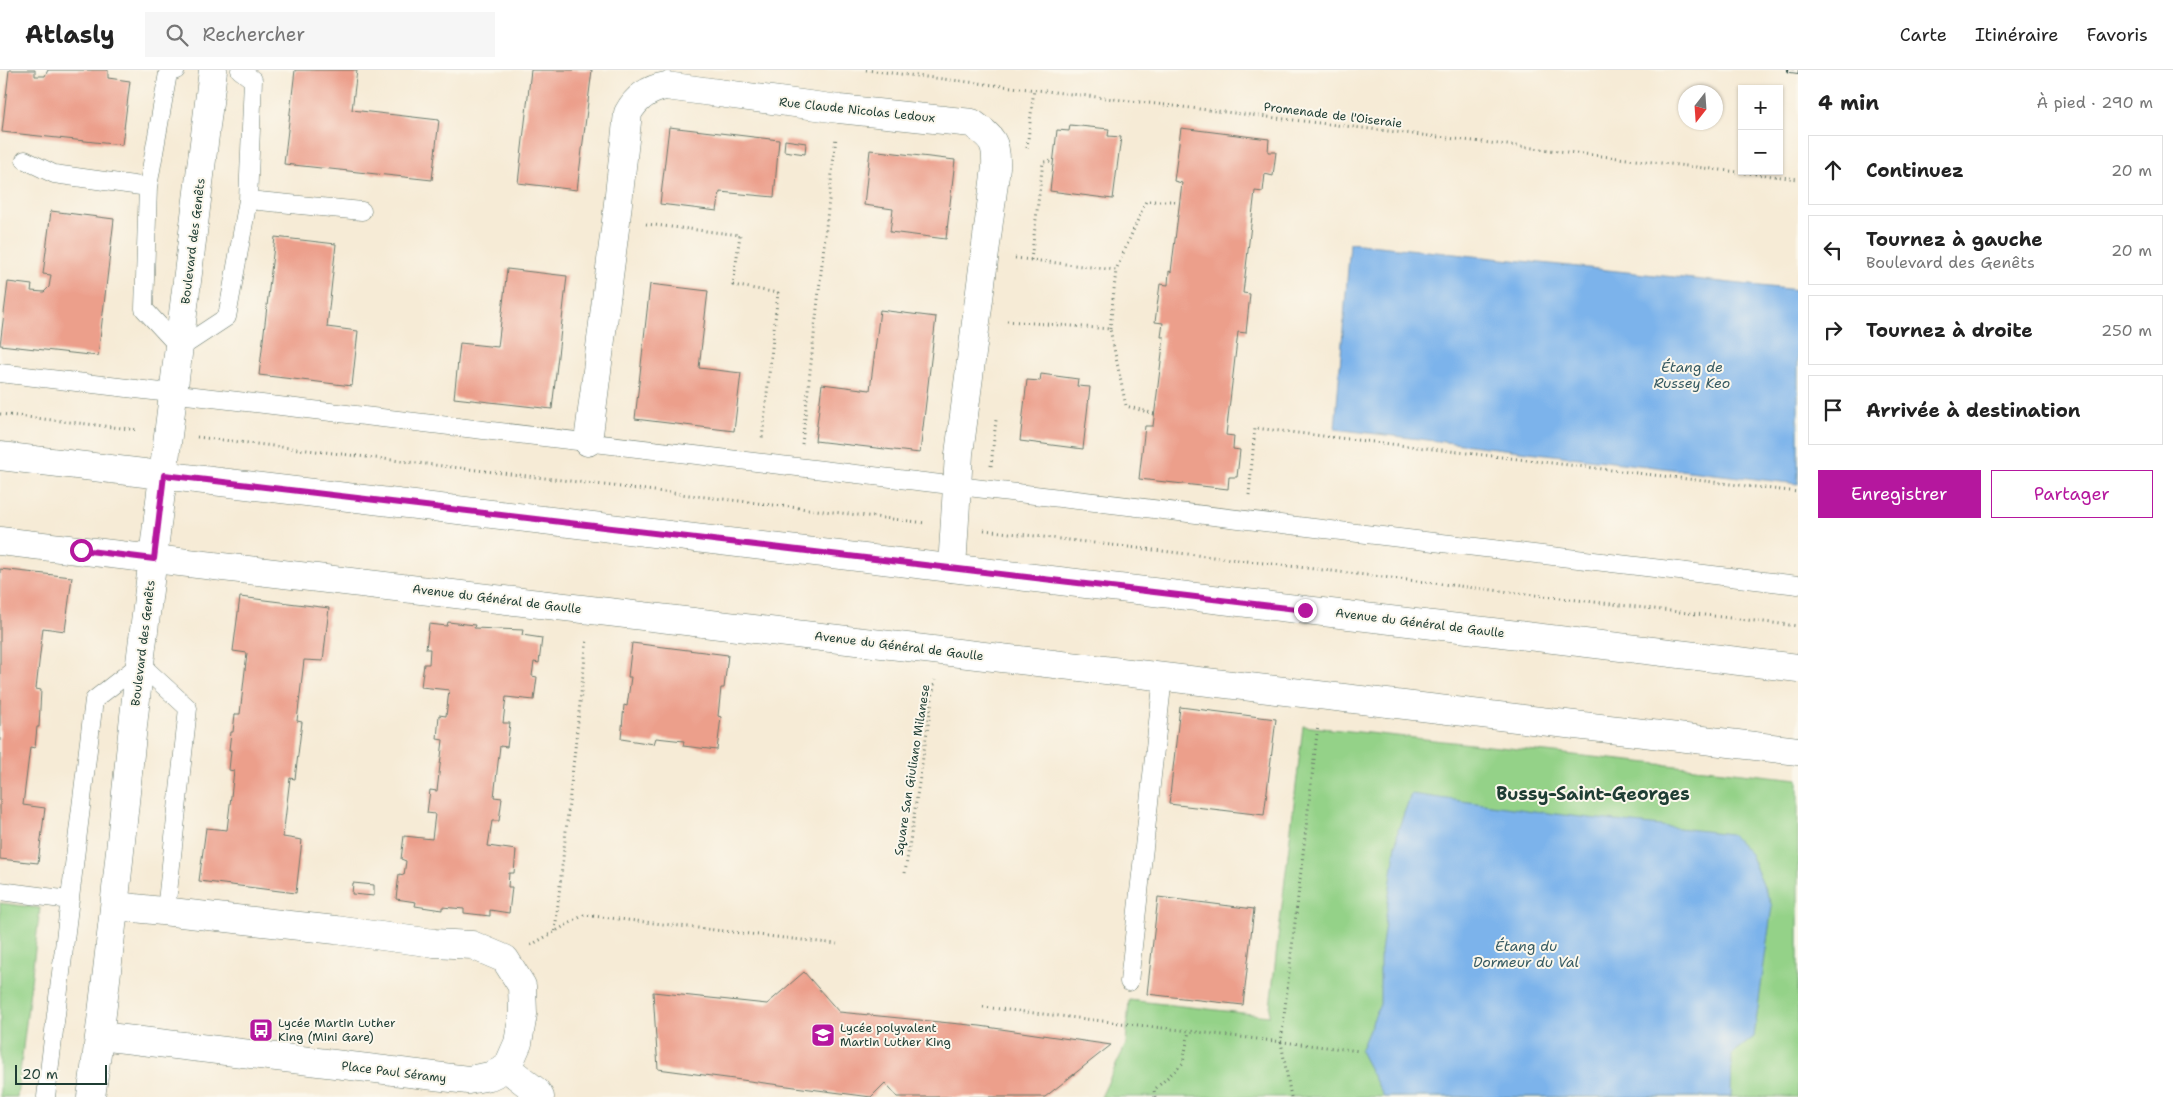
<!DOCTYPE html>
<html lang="fr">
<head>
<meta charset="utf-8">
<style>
  :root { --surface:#fff; --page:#f6f6f6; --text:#222; --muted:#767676; --line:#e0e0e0; --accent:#b5179e }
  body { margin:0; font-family:"Shantell Sans",sans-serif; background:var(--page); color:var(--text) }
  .controls { position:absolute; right:15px; top:15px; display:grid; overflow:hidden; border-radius:0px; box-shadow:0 1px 4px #0004 }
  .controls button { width:45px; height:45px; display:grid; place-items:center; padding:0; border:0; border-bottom:1px solid var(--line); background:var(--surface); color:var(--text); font:25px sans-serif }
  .compass { position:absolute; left:1678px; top:15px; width:45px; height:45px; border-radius:50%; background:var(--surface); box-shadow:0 1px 4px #0004; rotate:197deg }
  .scale { position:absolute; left:15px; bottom:12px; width:92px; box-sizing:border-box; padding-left:5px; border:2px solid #1f3d34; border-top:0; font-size:14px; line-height:18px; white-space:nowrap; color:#1f3d34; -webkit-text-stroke:4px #fbf7ec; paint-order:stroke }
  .stop { position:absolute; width:15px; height:15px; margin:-11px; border:4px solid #b5179e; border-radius:50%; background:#fff }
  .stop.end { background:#b5179e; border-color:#fff; box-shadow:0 1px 5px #0008 }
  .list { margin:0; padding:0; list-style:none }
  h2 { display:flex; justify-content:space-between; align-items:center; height:65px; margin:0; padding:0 20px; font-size:21px }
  h2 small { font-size:16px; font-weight:400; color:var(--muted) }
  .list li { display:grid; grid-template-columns:32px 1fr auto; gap:15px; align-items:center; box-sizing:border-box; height:70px; margin:0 10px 10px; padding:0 10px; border:1px solid var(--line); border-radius:0px }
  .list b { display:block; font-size:19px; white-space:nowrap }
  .list p { margin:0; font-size:16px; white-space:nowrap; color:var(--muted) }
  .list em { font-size:16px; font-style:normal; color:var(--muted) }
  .actions { display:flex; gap:10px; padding:15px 20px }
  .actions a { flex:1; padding:11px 0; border:1px solid var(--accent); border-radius:0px; text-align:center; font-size:18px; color:var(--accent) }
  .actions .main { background:var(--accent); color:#fff }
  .icon { flex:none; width:28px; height:28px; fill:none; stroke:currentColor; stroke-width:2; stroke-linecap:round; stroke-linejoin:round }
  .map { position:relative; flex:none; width:1798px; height:1027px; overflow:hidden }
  header { display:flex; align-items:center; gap:30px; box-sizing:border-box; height:70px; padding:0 25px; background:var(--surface); border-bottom:1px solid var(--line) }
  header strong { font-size:24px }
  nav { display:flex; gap:28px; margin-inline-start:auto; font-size:18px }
  .search { width:350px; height:45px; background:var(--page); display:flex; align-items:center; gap:12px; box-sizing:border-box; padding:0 18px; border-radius:0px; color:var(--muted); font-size:19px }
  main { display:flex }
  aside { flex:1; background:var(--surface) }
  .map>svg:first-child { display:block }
  .green { fill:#94d288; stroke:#5a885e }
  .water { fill:#7cb3eb; stroke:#4e7890 }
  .building { fill:#ec9f8b }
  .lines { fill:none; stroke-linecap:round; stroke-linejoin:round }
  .lane-casing { stroke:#6a7a6d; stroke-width:19 }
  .street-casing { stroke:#6a7a6d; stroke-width:29 }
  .secondary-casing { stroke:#6a7a6d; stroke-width:29 }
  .path { stroke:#6a7a6d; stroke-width:3; stroke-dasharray:1 4; stroke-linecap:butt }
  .lane { stroke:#fff; stroke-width:18 }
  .street { stroke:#fff; stroke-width:28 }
  .secondary { stroke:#fff; stroke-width:28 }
  .rail-casing { stroke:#1f3d34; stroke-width:5.5 }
  .rail { stroke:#fbf7ec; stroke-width:4; stroke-dasharray:11; stroke-linecap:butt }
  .route { stroke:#b5179e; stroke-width:6 }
  .labels { text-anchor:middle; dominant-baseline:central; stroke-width:4; stroke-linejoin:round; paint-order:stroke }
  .street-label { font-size:12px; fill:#1f3d34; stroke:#fbf7ec }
  .poi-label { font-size:12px; fill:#1f3d34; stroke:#fbf7ec; text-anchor:start }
  .water-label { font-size:14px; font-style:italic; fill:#365a62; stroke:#fbf7ec }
  .district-label { font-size:18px; font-weight:bold; fill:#1f3d34; stroke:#fbf7ec }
</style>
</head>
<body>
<header>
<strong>Atlasly</strong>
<div class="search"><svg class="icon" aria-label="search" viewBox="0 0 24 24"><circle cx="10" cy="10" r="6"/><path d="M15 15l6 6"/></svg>Rechercher</div>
<nav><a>Carte</a><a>Itinéraire</a><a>Favoris</a></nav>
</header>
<main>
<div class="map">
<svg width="1798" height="1027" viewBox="0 0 1798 1027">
  <rect width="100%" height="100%" fill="#fbf7ec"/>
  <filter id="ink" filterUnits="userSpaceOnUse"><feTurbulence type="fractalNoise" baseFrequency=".02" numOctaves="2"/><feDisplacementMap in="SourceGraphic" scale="10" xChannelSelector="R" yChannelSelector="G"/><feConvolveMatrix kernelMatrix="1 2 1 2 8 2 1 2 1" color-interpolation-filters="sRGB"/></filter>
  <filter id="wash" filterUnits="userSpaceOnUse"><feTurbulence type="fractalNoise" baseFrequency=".0096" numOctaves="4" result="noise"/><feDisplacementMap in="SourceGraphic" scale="20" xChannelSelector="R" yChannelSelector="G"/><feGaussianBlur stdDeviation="1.12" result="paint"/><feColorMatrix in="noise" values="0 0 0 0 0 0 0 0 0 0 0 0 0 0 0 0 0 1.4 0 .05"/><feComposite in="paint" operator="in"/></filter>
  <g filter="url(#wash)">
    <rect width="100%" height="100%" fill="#f6ebd6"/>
    <path class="green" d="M1303 656 1798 709V1027H1101L1126 974 1129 930 1269 946Z
      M0 833 40 838 17 1027H0Z"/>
    <path class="water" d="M1350 173 1798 220V414L1335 359Z
      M1411 724 1563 745 1731 764 1750 784 1772 836 1754 967 1732 984 1731 1027H1384L1360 981 1380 934V889L1398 760Z"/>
    <g id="blocks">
      <path class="building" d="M9 0H35V6H45L48 0H108V8L130 11 122 75 2 62Z
        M295 0H357L352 40 439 50 432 110 284 94Z
        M531 0H592L577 120 518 113Z
        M1070 55 1109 59 1108 66 1121 67 1113 129 1050 121 1057 60 1069 61Z
        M669 57 779 70 774 127 720 122 717 141 660 134Z
        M1181 58 1269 69 1268 82H1276L1273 106 1265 104 1263 122 1255 121 1243 223 1250 224 1246 263 1238 262 1226 365 1234 366 1233 379 1240 380 1237 407H1229L1228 419 1139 409 1145 356H1153L1164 267H1161L1163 253 1155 252 1160 214 1168 215 1169 201 1171 202 1182 113 1174 111Z
        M785 70 806 73 805 84 784 81Z
        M870 80 955 90 946 169 890 162 893 139 864 135Z
        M51 141 114 149 98 286 0 275 8 212 32 215 31 221 44 222 49 217 51 205 43 204Z
        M275 167 336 174 327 257 358 261 352 316 259 305Z
        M507 199 567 206 552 339 454 328 460 273 498 277Z
        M650 214 708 221 699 298 741 303 734 361 635 349Z
        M880 240 936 247 920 383 815 371 822 314 870 320Z
        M1041 304 1078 309 1077 316 1090 317 1083 379 1020 371 1027 310 1040 311Z
        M0 499 72 507 65 561 43 558 36 619 41 620 39 657H37L35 678 30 677 23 735 45 738 38 793 0 789Z
        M240 527 329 538 323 591 304 590 297 651 302 652 295 709 290 708 283 767 302 770 296 823 199 811 206 758 227 760 234 701 229 700 231 680H229L231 662H233L235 644H240L247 583 233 581Z
        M448 552 475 555 474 558 523 560 522 565 542 568 539 593 534 592 532 606 537 607 534 630 506 627 503 653H510L507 677 500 676 494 727 502 728 499 751H492L488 776 516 780 514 803H509L508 817H512L509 843 490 840V846L464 843V839L442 837V840L415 836 416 832 396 829 399 804 404 805 406 791 401 789 404 766 432 769 435 744 427 743 430 720 437 721 443 670 437 669 439 645 446 646 449 620 421 617 424 594H429L430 579H426L429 554 447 556Z
        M632 573 728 585 724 618H721L718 646 721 647 717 680 683 676 684 671 656 668 654 674 621 669 624 635 627 636 631 607H628Z
        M1180 637 1276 649 1264 745 1169 734Z
        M353 813 374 815V826L352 824Z
        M1158 827 1254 839 1243 935 1147 924Z
        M804 902 839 942 980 956 1111 975 1045 1027H897L885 1013 871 1027 658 999 653 922 767 934Z"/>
    </g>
  </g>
  <g filter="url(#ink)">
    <use href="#blocks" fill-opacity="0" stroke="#6a7a6d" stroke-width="1"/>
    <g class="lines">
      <g class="lane-casing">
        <path id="lane" d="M176 0 168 3 148 117 144 239 180 278 227 247 248 130 253 10 240 0
          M25 90 54 104 148 117
          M248 130 362 141
          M0 303 1798 515
          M0 821 70 830
          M1129 912 1163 607
          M46 1027 94 630 140 594 188 638 166 841"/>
      </g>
      <g class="street-casing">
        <path id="street" d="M588 372 616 151 628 43C636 28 648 19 666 16L839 39 972 53C992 68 997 71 996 97L959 384 952 498
          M0 471 1798 681
          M100 966 468 1010 490 1006 507 998 518 973 523 944 522 916 505 889 472 875 434 873 336 860 116 836
          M507 998 536 1021 540 1027"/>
      </g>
      <g class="secondary-casing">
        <path id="secondary" d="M0 386 1798 598
          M91 1027C112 883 123 738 140 593 163 395 190 198 213 0"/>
      </g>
      <path class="path" d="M866 0 1798 109
        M1027 78 1034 19
        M646 154 740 165 733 215 778 223 762 369
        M1015 188 1116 200 1146 131H1179
        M1031 190 1043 92 1054 91
        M1007 251 1110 259 1126 336 1155 344
        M1110 259 1116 200
        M0 344 139 360
        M197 367 926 453
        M802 374 836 67
        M991 396 996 350
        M1249 425 1255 358 1798 422
        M984 460 1798 556
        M905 803 935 610
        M555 861 587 569
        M531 875 584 845 837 874
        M983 937 1360 981
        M1155 1027 1154 1020 1183 993 1189 961
        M1291 1027 1281 972 1318 655"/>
      <use href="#lane" class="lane"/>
      <use href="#street" class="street"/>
      <use href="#secondary" class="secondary"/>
      <g class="rail-casing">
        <path id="rail" d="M1789 0 1798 1"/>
      </g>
      <use href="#rail" class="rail"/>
    </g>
  </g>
  <g class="lines" filter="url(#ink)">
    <path class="route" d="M81 480 154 489 164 405 1305 540"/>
  </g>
  <defs>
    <g id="bus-square" transform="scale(1.25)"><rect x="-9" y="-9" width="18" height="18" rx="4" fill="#b5179e" stroke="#fbf7ec"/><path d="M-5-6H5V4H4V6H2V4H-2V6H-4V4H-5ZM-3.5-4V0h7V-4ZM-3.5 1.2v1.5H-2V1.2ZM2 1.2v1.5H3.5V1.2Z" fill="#fff"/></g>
    <g id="school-square" transform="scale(1.25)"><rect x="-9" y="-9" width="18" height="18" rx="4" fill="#b5179e" stroke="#fbf7ec"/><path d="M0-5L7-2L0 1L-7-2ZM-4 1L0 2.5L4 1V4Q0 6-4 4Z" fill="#fff"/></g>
  </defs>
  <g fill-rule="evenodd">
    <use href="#bus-square" x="261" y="960"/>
    <use href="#school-square" x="823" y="965"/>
  </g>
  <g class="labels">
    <g class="street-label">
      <text transform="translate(857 40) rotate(6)">Rue Claude Nicolas Ledoux</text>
      <text transform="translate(1333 45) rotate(7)">Promenade de l'Oiseraie</text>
      <text transform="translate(193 171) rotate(-83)">Boulevard des Genêts</text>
      <text transform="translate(497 529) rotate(7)">Avenue du Général de Gaulle</text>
      <text transform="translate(1420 553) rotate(7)">Avenue du Général de Gaulle</text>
      <text transform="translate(143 573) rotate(-83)">Boulevard des Genêts</text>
      <text transform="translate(899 576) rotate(7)">Avenue du Général de Gaulle</text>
      <text transform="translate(912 700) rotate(-81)">Square San Giuliano Milanese</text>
      <text transform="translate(394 1002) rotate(7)">Place Paul Séramy</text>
    </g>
    <g class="poi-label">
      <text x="278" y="953">Lycée Martin Luther<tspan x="278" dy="14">King (Mini Gare)</tspan></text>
      <text x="840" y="958">Lycée polyvalent<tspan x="840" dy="14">Martin Luther King</tspan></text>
    </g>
    <g class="water-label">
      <text x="1692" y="297">Étang de<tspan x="1692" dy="16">Russey Keo</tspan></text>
      <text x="1526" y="876">Étang du<tspan x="1526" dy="16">Dormeur du Val</tspan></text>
    </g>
    <g class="district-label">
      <text x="1593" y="724">Bussy-Saint-Georges</text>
    </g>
  </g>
</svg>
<div class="controls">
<button>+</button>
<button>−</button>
</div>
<svg class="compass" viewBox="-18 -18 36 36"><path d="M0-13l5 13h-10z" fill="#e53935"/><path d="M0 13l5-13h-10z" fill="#767676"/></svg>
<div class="scale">20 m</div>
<div class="stop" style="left:81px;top:480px"></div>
<div class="stop end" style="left:1305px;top:540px"></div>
</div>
<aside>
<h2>4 min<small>À pied · 290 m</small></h2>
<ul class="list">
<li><svg class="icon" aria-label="ahead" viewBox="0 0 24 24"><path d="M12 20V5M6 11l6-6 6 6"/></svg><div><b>Continuez</b></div><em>20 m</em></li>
<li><svg class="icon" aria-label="left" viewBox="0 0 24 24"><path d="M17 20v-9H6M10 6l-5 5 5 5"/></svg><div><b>Tournez à gauche</b><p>Boulevard des Genêts</p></div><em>20 m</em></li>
<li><svg class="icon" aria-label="right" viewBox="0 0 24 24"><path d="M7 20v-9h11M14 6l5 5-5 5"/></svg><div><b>Tournez à droite</b></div><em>250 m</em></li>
<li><svg class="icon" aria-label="arrive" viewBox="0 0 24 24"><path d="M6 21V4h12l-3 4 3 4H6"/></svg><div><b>Arrivée à destination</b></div></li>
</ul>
<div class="actions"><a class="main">Enregistrer</a><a>Partager</a></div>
</aside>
</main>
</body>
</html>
